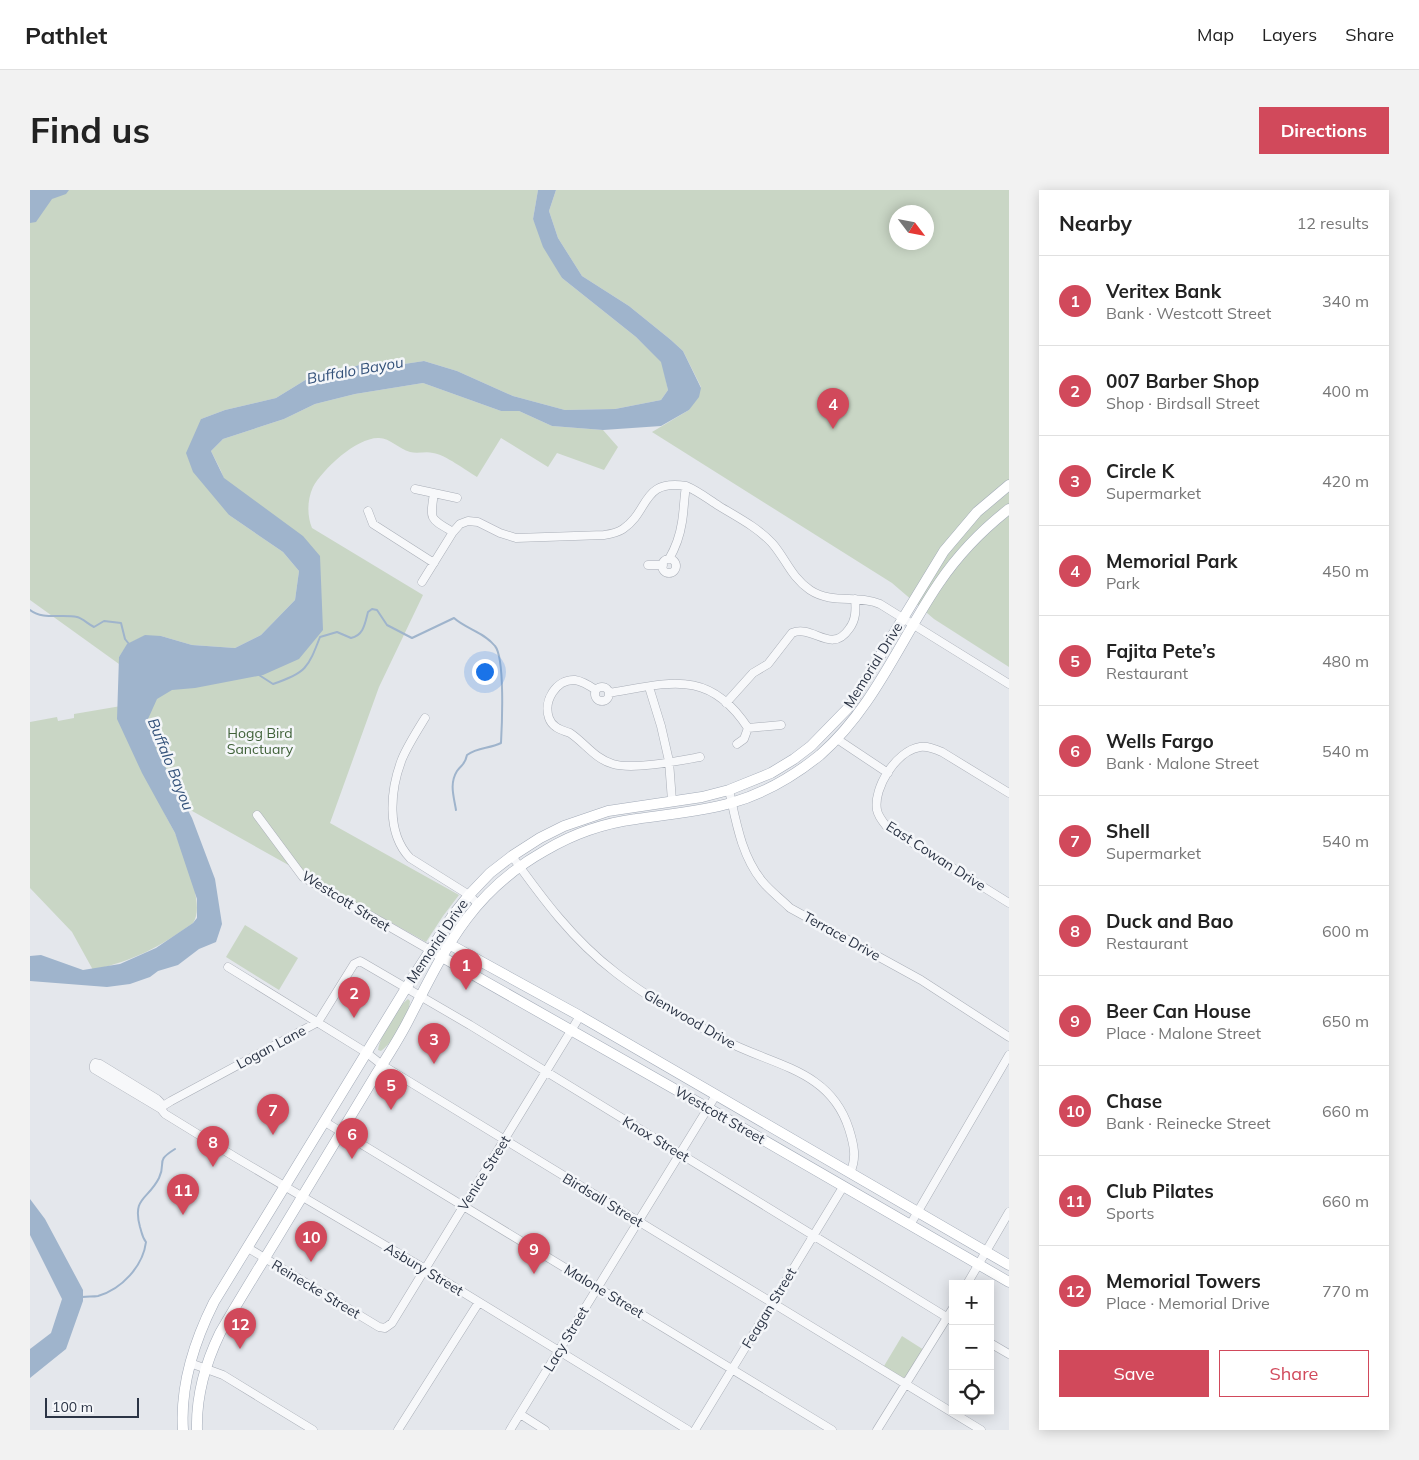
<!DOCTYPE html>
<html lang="en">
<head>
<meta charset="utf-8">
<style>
  :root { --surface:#fff; --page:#f2f2f2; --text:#222; --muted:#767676; --line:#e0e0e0; --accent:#d1495b }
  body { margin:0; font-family:Mulish,sans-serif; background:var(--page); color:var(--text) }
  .controls { position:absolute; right:15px; bottom:15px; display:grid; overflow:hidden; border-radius:0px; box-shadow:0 2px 12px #0003 }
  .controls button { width:45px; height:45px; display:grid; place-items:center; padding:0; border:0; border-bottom:1px solid var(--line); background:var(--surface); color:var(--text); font:25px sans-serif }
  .compass { position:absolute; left:859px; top:15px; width:45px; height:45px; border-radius:50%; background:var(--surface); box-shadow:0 2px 12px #0003; rotate:122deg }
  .scale { position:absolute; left:15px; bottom:12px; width:94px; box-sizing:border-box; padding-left:5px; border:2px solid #2b3445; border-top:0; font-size:14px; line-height:18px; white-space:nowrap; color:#2b3445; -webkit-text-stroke:4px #f4f6f9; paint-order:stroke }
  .you { position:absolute; left:454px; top:481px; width:18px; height:18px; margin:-12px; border:4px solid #fff; border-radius:50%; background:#1a73e8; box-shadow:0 0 0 8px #1a73e833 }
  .badge { display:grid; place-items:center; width:32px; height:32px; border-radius:50%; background:var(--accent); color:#fff; font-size:16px; font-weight:700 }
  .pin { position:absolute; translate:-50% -41px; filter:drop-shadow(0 1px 2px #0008) }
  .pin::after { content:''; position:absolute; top:26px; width:18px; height:15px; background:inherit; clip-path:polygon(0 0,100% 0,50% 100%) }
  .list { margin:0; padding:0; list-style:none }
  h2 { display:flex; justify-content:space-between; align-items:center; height:65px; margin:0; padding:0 20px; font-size:21px }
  h2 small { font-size:16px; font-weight:400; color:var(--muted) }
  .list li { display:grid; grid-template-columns:32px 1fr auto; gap:15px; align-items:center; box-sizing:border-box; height:90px; padding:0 20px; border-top:1px solid var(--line) }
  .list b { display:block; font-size:19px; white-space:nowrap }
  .list p { margin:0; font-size:16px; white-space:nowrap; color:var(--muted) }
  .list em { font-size:16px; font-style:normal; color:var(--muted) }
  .actions { display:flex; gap:10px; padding:15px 20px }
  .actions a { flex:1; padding:11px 0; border:1px solid var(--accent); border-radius:0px; text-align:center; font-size:18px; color:var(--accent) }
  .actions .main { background:var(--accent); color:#fff }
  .icon { flex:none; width:28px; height:28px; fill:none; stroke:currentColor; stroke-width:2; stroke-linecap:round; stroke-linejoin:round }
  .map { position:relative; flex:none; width:979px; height:1240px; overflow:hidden; border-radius:0px }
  header { display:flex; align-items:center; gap:30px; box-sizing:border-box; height:70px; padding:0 25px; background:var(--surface); border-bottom:1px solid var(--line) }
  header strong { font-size:24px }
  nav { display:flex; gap:28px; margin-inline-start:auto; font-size:18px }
  .intro { display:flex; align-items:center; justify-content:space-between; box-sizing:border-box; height:120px; padding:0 30px }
  h1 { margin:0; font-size:35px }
  .button { padding:12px 22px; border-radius:0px; background:var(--accent); color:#fff; font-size:18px; font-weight:700 }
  main { display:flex; gap:30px; padding:0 30px }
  aside { flex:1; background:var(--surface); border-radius:0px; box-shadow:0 2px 12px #0003 }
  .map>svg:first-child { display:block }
  .green { fill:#c9d6c5; fill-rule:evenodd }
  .water { fill:#9fb4cc }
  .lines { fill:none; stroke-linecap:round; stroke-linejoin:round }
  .stream { stroke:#9fb4cc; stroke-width:2 }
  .minor-casing { stroke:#a9aeb7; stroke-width:9 }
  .major-casing { stroke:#a3abb8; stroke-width:11 }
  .minor { stroke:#f7f8fa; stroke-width:8 }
  .major { stroke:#fff; stroke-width:10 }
  .labels { text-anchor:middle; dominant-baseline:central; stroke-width:5; stroke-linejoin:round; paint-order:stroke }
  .street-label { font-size:14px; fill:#2b3445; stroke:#f4f6f9 }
  .park-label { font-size:14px; fill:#3f6138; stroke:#f4f6f9 }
  .water-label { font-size:15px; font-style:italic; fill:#34527a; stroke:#f4f6f9 }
</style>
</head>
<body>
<header>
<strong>Pathlet</strong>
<nav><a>Map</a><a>Layers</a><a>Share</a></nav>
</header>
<div class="intro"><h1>Find us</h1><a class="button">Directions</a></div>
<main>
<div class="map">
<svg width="979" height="1240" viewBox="0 0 979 1240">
  <rect width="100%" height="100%" fill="#e4e7ec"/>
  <path class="green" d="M0 0H508L503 29 532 88 606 147 632 172 638 200 631 210 585 219 535 220 483 206 427 181 394 171 361 176 329 175 312 181 277 189 246 208 195 220 171 229 199 325 253 362 269 381 265 410 231 445 205 458 162 455 131 446 97 455 89 467V474L0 410Z
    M526 0H979V477L904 429 862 393 622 242 659 220 671 197 653 161 641 150 599 116 552 86 528 48 519 21ZM866 22H896V52H866Z
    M393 193 471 221H489L522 236 573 240 588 257 574 280 527 263 518 277 471 248 447 287C435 280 416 265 403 263 396 261 388 264 380 262 369 259 360 248 349 248 327 247 293 279 283 297 277 310 277 326 282 338L393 405 349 497 300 633 429 705 413 726 396 752 130 603C130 619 138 629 145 643 153 663 176 715 163 733 128 758 105 770 63 780L42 742 0 698V532L27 527 28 531 44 528V524L91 516 168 461 215 458 249 434 269 414 273 382 199 303 191 281 181 261 193 249 254 229 285 214 325 204Z
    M215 735 268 768 249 800 196 767Z
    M378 809 380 811C379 826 363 852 351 861L348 860C350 846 367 817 378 809Z
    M872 1146 894 1160 875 1187 873 1188 854 1176Z"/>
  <path class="water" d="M0 0H39L36 4 22 9 6 32 0 33Z
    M508 0H526L519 21 528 48 552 86 599 116 641 150 653 161 671 198 669 207 659 220 631 236 573 240 522 236 489 221H471L393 193 325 204 285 214 254 229 193 249 181 261 194 288 273 346 290 366 293 440 269 469 233 485 165 498 142 500 127 509 118 529 127 561 162 628 185 689 192 734 186 752 169 759 148 775 128 781 120 787 100 794 77 797 0 791V766L11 765 53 780 90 774 126 758 163 733 167 728V709L145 643 112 583 87 529 89 467 97 454 115 445 131 446 162 455 205 458 231 445 265 410 269 381 253 362 199 325 163 282 156 263 171 229 195 220 246 208 277 189 312 181 329 175 361 176 394 171 427 181 483 206 535 220 585 219 631 210 638 200 631 172 606 147 532 88 513 57 503 29Z
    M0 1009 15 1029 53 1100V1111L36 1159 0 1188V1159L21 1143 32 1109 0 1045Z"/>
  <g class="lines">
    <path class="stream" d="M0 420C12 430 32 424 47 427 52 428 58 434 64 437L74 431 91 433 95 449 99 454
      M229 485 243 494C276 483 278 478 290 447L307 442 321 448C334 445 335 433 338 422L342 419 347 420 357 435 382 448 424 428C436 439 454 442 465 456 475 468 472 535 471 553 459 559 448 557 437 565 435 575 432 574 427 581 419 594 424 607 426 620
      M52 1107C57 1106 63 1107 68 1106 92 1099 113 1076 116 1052 112 1047 112 1043 110 1037 102 1007 118 1010 129 988 137 972 124 972 145 959"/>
    <g class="minor-casing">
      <path id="minor" d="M385 299 427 308
        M404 303C400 330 399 328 423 342
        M338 321 343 334 404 373
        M639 369C646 357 650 345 652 332 654 320 654 308 656 296
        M632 376a7 7 0 1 1 14 0a7 7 0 1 1-14 0Z
        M618 375H633
        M392 392 423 342 430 334 438 331 448 332 470 343 486 348 574 345C581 344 587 343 593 339 620 321 611 289 656 296 668 301 678 309 689 316 707 327 727 337 742 353 756 369 761 387 780 400 803 415 827 404 850 414L979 494
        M565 504a7 7 0 1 1 14 0a7 7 0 1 1-14 0Z
        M619 497 631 536 639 571 642 611
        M566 500C560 496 552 491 545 490 526 489 513 511 519 528 520 531 523 535 526 537 530 540 535 541 540 543 555 553 565 569 583 574 603 580 648 571 670 567
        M579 503C639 493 679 478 718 538L714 549 707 554
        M696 513 723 483 738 474 762 443C783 434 801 465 819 439 826 430 826 420 825 409
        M395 528C387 541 378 555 372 569 360 600 356 643 380 668L439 705 448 714
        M718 538 751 535
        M807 549 858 583
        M699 600C706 631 711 665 732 691 740 701 751 709 760 718L891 790 979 847
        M979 603 912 562C905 559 898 556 890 557 866 561 843 598 847 620 848 626 853 632 857 637L979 713
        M227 625 273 687 400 760
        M482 666C512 708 543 750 585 782 618 808 657 830 694 850 743 876 800 879 819 939 824 955 827 968 820 983
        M198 777 337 863 352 875 951 1240
        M131 919 133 916 141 911 288 832 324 774 330 771 440 835 923 1131
        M131 919 130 912 127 909 70 874 65 873 64 875V879L131 919 135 924 205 967 395 1079 658 1240
        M295 932 802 1240
        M880 1035 979 865
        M218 1058 349 1137 355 1138 362 1133 550 826
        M937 1094 979 1022
        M960 1153 979 1164
        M160 1173 193 1185 283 1240
        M490 1224 515 1240
        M368 1240 449 1112
        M480 1240 686 905
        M665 1240 813 997
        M847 1240 923 1118"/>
    </g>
    <g class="major-casing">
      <path id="major" d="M413 754H419L550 826 979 1075
        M405 763 678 918 979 1092
        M153 1240C150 1196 164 1152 184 1112L376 798 423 725 439 705 460 683 482 666 510 648 534 636 578 621 672 607 699 600 741 583 764 569 781 556 819 517 914 361 947 322 979 295
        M167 1240C166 1205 175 1174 190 1143 209 1110 229 1078 249 1045 281 992 313 939 345 886 357 867 369 849 379 829 416 757 441 702 516 660 543 644 575 633 606 629 638 624 670 622 701 613 733 604 764 586 790 565 844 518 870 450 909 393 928 365 952 340 979 319"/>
    </g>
    <use href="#minor" class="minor"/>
    <use href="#major" class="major"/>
  </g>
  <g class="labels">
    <g class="street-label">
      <text transform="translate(843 475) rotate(-58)">Memorial Drive</text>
      <text transform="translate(906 666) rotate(33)">East Cowan Drive</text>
      <text transform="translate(316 711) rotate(32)">Westcott Street</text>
      <text transform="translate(812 746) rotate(29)">Terrace Drive</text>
      <text transform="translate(407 751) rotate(-56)">Memorial Drive</text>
      <text transform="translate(660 829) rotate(30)">Glenwood Drive</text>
      <text transform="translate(241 857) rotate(-28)">Logan Lane</text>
      <text transform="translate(690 925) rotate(30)">Westcott Street</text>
      <text transform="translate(626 949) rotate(31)">Knox Street</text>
      <text transform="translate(454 983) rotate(-58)">Venice Street</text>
      <text transform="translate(573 1010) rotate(31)">Birdsall Street</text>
      <text transform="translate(394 1079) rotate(31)">Asbury Street</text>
      <text transform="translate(286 1099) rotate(31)">Reinecke Street</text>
      <text transform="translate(574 1101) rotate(31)">Malone Street</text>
      <text transform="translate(739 1118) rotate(-59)">Feagan Street</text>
      <text transform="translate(536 1149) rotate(-59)">Lacy Street</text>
    </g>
    <g class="park-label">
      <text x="230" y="543">Hogg Bird<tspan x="230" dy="16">Sanctuary</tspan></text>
    </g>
    <g class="water-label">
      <text transform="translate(325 180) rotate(-10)">Buffalo Bayou</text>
      <text transform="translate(141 574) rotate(68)">Buffalo Bayou</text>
    </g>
  </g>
</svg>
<div class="controls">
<button>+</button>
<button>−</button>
<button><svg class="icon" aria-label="locate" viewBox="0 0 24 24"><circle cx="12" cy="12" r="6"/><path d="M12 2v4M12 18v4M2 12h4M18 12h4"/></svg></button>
</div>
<svg class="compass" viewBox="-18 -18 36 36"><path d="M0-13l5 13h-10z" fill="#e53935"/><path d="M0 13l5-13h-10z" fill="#767676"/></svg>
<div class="scale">100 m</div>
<div class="you"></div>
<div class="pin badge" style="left:436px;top:800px">1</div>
<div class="pin badge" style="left:324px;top:828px">2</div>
<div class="pin badge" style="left:404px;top:874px">3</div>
<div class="pin badge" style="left:803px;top:239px">4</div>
<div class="pin badge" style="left:361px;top:920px">5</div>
<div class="pin badge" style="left:322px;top:969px">6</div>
<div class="pin badge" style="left:243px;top:945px">7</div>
<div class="pin badge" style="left:183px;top:977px">8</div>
<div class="pin badge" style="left:504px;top:1084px">9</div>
<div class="pin badge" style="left:281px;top:1072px">10</div>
<div class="pin badge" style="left:153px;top:1025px">11</div>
<div class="pin badge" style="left:210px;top:1159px">12</div>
</div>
<aside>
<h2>Nearby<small>12 results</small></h2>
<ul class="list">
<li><span class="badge">1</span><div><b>Veritex Bank</b><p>Bank · Westcott Street</p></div><em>340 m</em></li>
<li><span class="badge">2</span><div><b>007 Barber Shop</b><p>Shop · Birdsall Street</p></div><em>400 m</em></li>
<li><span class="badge">3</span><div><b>Circle K</b><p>Supermarket</p></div><em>420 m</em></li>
<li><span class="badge">4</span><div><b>Memorial Park</b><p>Park</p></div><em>450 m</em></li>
<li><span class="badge">5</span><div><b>Fajita Pete’s</b><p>Restaurant</p></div><em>480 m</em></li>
<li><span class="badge">6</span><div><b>Wells Fargo</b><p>Bank · Malone Street</p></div><em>540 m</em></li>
<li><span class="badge">7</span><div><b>Shell</b><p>Supermarket</p></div><em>540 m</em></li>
<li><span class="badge">8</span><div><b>Duck and Bao</b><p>Restaurant</p></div><em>600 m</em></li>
<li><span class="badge">9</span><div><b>Beer Can House</b><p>Place · Malone Street</p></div><em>650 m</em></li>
<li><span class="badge">10</span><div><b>Chase</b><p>Bank · Reinecke Street</p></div><em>660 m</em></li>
<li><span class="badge">11</span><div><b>Club Pilates</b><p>Sports</p></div><em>660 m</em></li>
<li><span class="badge">12</span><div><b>Memorial Towers</b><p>Place · Memorial Drive</p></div><em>770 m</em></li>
</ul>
<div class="actions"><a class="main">Save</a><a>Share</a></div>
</aside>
</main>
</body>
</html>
